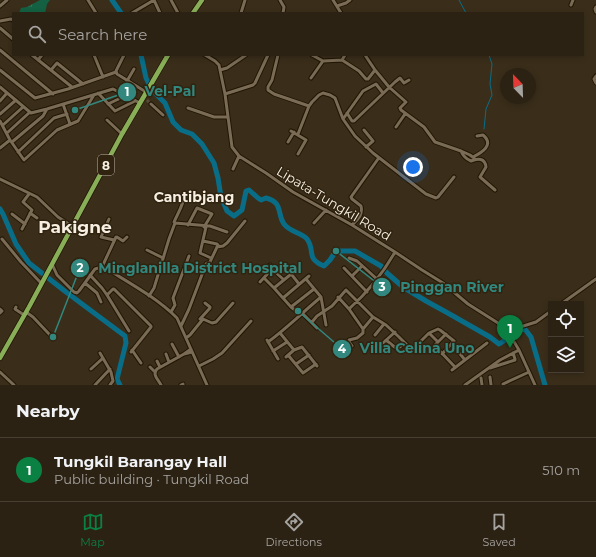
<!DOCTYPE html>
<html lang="en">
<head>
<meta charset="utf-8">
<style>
  :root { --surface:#2c2214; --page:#382f22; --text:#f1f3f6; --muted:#a6a4a0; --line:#483f34; --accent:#0b8043 }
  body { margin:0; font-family:Montserrat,sans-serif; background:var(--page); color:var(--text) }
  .controls { position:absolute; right:12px; bottom:12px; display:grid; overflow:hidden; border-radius:0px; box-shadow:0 2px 6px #0003 }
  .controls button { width:36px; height:36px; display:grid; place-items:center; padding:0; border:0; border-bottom:1px solid var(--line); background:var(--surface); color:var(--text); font:20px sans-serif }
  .compass { position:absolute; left:500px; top:68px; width:36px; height:36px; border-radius:50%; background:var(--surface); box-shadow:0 2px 6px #0003; rotate:337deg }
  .you { position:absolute; left:413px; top:167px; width:14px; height:14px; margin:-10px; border:3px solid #fff; border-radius:50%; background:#1a73e8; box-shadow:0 0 0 6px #1a73e833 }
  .badge { display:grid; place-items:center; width:26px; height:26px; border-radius:50%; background:var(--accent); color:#fff; font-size:13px; font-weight:700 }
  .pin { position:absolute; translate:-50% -33px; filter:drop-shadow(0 1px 2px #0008) }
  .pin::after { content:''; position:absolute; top:21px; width:14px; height:12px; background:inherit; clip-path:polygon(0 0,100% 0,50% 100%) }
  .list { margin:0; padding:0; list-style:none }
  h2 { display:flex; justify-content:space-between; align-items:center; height:52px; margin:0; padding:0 16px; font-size:17px }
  h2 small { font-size:13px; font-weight:400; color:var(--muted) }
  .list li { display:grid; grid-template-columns:26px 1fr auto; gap:12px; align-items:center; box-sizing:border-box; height:64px; padding:0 16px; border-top:1px solid var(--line) }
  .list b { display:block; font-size:15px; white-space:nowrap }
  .list p { margin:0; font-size:13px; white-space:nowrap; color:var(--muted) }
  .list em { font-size:13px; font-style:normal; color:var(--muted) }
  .icon { flex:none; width:22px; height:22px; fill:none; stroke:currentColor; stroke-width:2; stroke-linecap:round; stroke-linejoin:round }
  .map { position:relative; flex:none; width:596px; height:385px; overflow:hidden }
  .search { position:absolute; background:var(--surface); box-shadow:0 2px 6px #0003; left:12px; right:12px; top:12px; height:44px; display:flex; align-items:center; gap:10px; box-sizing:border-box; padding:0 14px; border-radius:0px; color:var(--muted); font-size:15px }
  .sheet { height:116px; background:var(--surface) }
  nav { display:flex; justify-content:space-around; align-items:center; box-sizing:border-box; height:56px; border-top:1px solid var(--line); background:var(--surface); font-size:11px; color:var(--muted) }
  nav a { display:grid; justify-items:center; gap:2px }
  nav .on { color:var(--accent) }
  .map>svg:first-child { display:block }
  .grass { fill:url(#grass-tufts) }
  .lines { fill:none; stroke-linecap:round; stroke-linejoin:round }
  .stream { stroke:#096d88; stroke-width:1 }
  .river { stroke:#096d88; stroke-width:5 }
  .minor-tunnel { stroke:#564b38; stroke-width:3; stroke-dasharray:3 1.5; stroke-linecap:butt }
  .minor-casing { stroke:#211603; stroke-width:5 }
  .highway-casing { stroke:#211603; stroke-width:6 }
  .minor { stroke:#796b55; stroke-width:3 }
  .highway { stroke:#89ae58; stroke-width:4.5 }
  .labels { text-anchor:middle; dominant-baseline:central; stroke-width:3; stroke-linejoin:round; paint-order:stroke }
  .shield { fill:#302410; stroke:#bbb2a3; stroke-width:1 }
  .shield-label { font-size:12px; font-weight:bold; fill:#f7efe2 }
  .street-label { font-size:13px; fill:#f7efe2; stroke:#302410 }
  .neighbourhood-label { font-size:14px; font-weight:bold; fill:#f7efe2; stroke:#302410 }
  .district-label { font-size:17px; font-weight:bold; fill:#f7efe2; stroke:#302410 }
  .leader { fill:none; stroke:#32887f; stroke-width:1.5 }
  .callout-dot { fill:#32887f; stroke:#302410; stroke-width:1.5 }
  .mark-label { font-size:12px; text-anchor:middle; font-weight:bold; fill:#fff }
  .callout-label { font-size:14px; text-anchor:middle; font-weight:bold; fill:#32887f; stroke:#302410; stroke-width:3; stroke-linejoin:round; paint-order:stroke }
</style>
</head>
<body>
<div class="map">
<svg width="596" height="385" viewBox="0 0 596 385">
  <defs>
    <pattern id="grass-tufts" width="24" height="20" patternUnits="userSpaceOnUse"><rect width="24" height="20" fill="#136042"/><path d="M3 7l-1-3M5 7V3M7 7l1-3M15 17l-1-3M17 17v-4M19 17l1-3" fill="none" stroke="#36775d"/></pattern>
  </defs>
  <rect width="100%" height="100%" fill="#3a2e1a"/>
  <path class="grass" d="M40 0H50L47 4 45 13H19L21 8 27 7Z"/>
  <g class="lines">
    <path class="stream" d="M459 0 466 13
      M484 129 486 109 492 95 490 84 492 64 489 55"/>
    <path class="river" d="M112 0 121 13
      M141 55 146 78 152 90 165 103 173 122 181 130 192 134 202 144 214 163 218 178 221 197 227 211 234 216 242 210 246 191 249 190 258 198 261 200 266 198C283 202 277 214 284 224 290 232 302 233 307 239 316 251 305 258 324 266L330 260 336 251H355L381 266 387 273 403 287 426 301 446 312 490 337 499 344 524 328 531 337 545 385
      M0 209 3 214 16 244 29 263 66 292 125 336 126 343 117 379 120 385"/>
    <path class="minor-tunnel" d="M147 100 151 104"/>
    <g class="minor-casing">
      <path id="minor" d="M88 0 96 13
        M154 0 160 13
        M171 0 178 13
        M280 0 284 7 283 13
        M333 0 341 13
        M571 5 573 0
        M0 6 7 0
        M337 6 346 3 350 0
        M596 7 595 9 596 12
        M132 13 154 0
        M241 13 245 0
        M0 21 11 19 13 20
        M0 28 13 39
        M0 50 53 94
        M32 55 72 87
        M94 55 103 77
        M124 55 116 71 117 74 146 92
        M205 55 215 61 219 65 220 70 225 94 232 147 239 156 266 173 293 192 352 225 395 252 422 270 443 283 468 304 498 323 513 340 519 350 535 385
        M278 55 272 80 268 87V90L274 94 309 106
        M312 55 323 61 342 60 345 55
        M365 55 375 70 389 87 406 102 400 108 401 110 424 127 435 142 461 151C463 156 466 159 471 161 478 158 485 158 486 167L480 177 495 190
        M38 60 42 55
        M342 60 359 71 366 79H368L375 70
        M0 70 35 98 68 89 116 72
        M51 70 57 63 83 84
        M220 70 227 68 246 55
        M596 76 594 79 596 83
        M311 78 323 61
        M127 81 134 69
        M0 87 31 113 47 109 113 89 140 103
        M98 93 115 111 135 101
        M225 94 253 85 255 83 268 55
        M0 101 7 93
        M63 104 70 124
        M108 104 125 96
        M151 104 163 115
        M188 108 214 117H228
        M347 113 352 121H354L395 82 400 78 404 83 409 80
        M0 114 16 100
        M343 119 363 91 376 84 383 93
        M107 120 122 134
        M0 121 10 140 24 160 57 130 78 121 94 95
        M3 125 23 107
        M396 127 405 114
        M364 130 373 141 366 147
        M291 131 306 140 298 154
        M7 133 30 112
        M298 134 309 106 312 102 319 95 323 93 330 95 335 98 343 119 355 136 373 153 426 194 436 198 438 197 454 177
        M12 142 43 116 47 109
        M288 142 294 132
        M0 148 10 140
        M461 151 470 155 474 158
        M18 152 54 118 67 114
        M473 157C481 153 495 145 483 135L477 136
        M233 169 239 156
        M0 179 37 197 58 217 72 226
        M30 213 37 218
        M12 214 25 224
        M109 219 101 237 114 240
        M175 223 210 226 227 232
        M314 223 326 210
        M188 225 197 208 212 214 204 227
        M352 225C358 219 363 215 361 206L352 199 351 197 378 159
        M206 227 200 253 211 258
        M22 229 32 210 23 202 29 194
        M2 239 21 262 41 283
        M217 247 223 246 227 243 245 221
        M147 250 163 258
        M349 258 357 261 378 280
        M52 264 57 275 74 292 77 293 79 291 95 269 102 267 107 269C131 284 157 298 177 318L207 385
        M270 265 272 269 284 280
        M102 267 116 237H117L123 241 127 237
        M344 268 367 292
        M288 270 299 284
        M90 275 102 288 107 295 129 331
        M352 276 362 266
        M264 278 274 288 291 307 296 311 302 313 317 328
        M306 279 321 297 326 325
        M260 282 272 269
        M85 283 97 293 101 302
        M274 288 290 275
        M107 295 113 289H114L151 326V327L131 352
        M149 296 154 288 169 239 175 223 174 222C178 213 184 204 185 193
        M338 297 349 309 363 329
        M283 298 309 276
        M561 304 596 279
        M16 307 15 309 24 315
        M291 307 314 289
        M0 309 2 311 0 313
        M349 309C369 291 382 275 395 252
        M26 312 33 317 50 335
        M171 312 175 305 173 298 189 256
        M200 319 210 308V307L205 303
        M312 322 317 316 332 306 346 290 373 317 386 325 399 337 411 349H413L429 333 438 329 440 330 454 341 442 354
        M181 326 189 309 206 264 207 263 209 264 218 245 217 244 203 241
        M280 333 294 350
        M429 333 438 342
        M507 333 517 328 536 322 551 311
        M446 334 435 345 436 347 455 367
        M375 335 384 324
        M186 338 190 335 203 319 212 323 216 322 233 303
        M267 340 278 359
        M386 340 397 349 405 343
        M268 342C287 328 303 312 321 297
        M383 343 395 332
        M172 344 179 357
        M452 344 465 360
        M352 346 349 342V340L357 338 363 333V329L373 317
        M191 349 184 354 192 352
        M132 350 141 363
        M273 351 287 342
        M100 353 111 372 113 381 110 385
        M166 354 169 362
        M288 355 303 373 316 364
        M286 357 294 350 302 347 317 366
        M157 361 160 367
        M296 364 309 355
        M199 366 213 359 222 353 251 321
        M150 367 155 372
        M490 368 515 360V359L513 353
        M91 369 103 358
        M452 370 487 343
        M0 372 14 385
        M490 377 491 385
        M481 378 482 385
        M503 384 529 372
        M95 385 110 369
        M161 385C158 379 152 375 157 369L184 354
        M181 385 183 384
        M465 385 500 360 519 350"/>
    </g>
    <g class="highway-casing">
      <path id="highway" d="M193 13 202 0
        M0 358 29 307 122 134 168 55"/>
    </g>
    <use href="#minor" class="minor"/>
    <use href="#highway" class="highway"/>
  </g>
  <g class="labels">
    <rect class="shield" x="98" y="155" width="16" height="20" rx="3"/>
    <g class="shield-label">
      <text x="106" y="165">8</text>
    </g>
    <g class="street-label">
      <text transform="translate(334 203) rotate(31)">Lipata-Tungkil Road</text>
    </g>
    <g class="neighbourhood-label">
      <text x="194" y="197">Cantibjang</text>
    </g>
    <g class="district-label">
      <text x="75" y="227">Pakigne</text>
    </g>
  </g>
  <path class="leader" d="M75 110L127 92M53 337L80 268M336 251L382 287M298 311L342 349"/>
  <g class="callout-dot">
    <circle cx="75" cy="110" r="4"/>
    <circle cx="53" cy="337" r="4"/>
    <circle cx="336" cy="251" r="4"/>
    <circle cx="298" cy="311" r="4"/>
    <circle cx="127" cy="92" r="10"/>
    <circle cx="80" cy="268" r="10"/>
    <circle cx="382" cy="287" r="10"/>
    <circle cx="342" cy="349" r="10"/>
  </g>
  <g class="mark-label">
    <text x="127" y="96">1</text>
    <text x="80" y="272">2</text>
    <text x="382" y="291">3</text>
    <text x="342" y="353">4</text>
  </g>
  <g class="callout-label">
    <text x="170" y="96">Vel-Pal</text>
    <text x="200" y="273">Minglanilla District Hospital</text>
    <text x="452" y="292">Pinggan River</text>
    <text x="417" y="353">Villa Celina Uno</text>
  </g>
</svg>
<div class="controls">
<button><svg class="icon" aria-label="locate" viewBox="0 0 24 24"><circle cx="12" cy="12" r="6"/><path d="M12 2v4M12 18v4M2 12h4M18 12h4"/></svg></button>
<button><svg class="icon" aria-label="layers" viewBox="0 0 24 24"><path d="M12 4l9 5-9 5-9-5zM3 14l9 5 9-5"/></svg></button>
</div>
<svg class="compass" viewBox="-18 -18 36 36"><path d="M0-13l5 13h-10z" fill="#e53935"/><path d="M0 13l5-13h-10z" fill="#a6a4a0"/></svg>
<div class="you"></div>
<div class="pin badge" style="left:510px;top:348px">1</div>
<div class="search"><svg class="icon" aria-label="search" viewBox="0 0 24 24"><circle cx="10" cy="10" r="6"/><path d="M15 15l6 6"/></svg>Search here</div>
</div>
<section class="sheet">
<h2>Nearby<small></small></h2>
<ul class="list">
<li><span class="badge">1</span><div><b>Tungkil Barangay Hall</b><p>Public building · Tungkil Road</p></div><em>510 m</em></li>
</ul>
</section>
<nav>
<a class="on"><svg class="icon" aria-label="map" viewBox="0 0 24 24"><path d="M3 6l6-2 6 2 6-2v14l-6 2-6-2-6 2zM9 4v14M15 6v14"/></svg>Map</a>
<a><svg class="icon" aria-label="directions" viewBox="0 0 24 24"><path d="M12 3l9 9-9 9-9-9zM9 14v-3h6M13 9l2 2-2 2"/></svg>Directions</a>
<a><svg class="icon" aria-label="saved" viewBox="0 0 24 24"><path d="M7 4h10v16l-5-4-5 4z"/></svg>Saved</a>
</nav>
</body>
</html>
